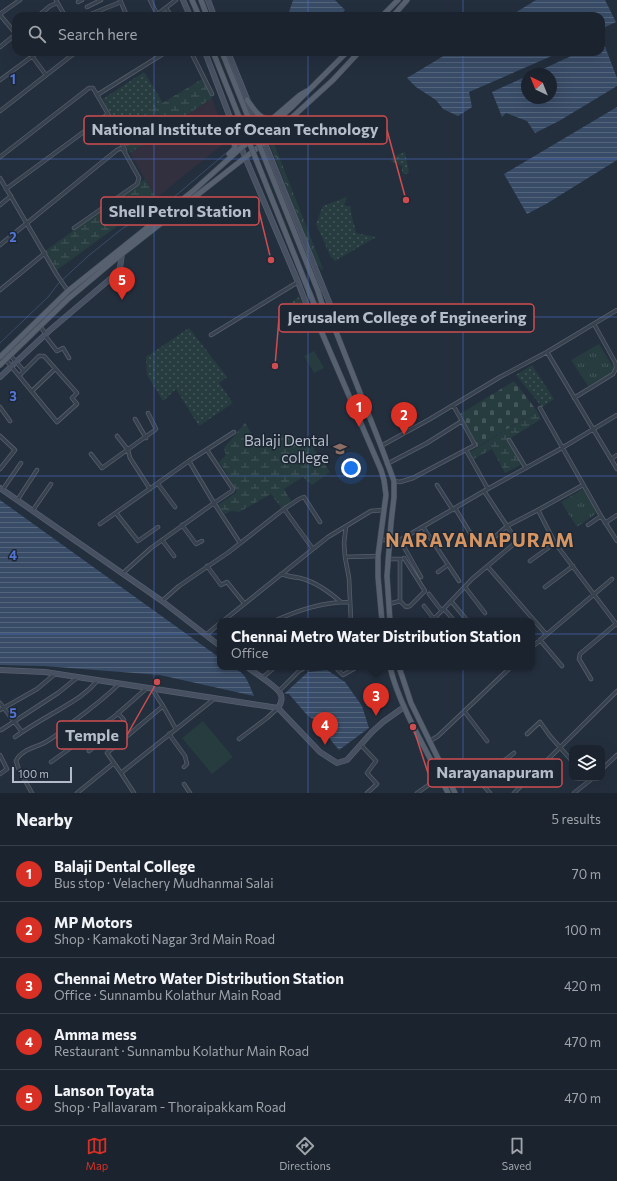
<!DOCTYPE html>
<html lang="en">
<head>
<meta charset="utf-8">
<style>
  :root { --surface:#1b232e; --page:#282f3a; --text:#f1f3f6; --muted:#a0a4aa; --line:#39404a; --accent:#d93025 }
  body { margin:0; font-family:Commissioner,sans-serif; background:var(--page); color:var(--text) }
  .controls { position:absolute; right:12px; bottom:12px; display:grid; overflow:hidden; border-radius:8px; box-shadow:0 4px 16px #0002 }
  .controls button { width:36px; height:36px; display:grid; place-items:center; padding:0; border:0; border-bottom:1px solid var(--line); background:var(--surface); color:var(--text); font:20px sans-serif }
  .compass { position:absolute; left:521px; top:68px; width:36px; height:36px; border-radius:50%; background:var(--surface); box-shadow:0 4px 16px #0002; rotate:317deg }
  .scale { position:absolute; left:12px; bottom:10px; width:60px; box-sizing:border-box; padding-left:4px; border:2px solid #b4bcc9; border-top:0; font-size:11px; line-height:14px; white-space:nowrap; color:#b4bcc9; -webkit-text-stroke:3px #1d2633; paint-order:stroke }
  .you { position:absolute; left:351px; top:468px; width:14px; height:14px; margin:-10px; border:3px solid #fff; border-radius:50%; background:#1a73e8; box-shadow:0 0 0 6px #1a73e833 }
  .badge { display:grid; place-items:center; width:26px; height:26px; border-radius:50%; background:var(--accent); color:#fff; font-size:13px; font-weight:700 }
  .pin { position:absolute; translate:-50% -33px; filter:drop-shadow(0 1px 2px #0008) }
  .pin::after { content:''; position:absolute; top:21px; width:14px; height:12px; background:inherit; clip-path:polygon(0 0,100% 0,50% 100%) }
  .popup { position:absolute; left:217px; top:618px; width:318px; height:52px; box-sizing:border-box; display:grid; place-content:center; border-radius:8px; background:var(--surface); filter:drop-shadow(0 1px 3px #0005); font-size:13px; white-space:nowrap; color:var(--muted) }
  .popup b { font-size:15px; color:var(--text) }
  .popup::after { content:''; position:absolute; left:50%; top:100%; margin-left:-8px; border:8px solid transparent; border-top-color:var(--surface) }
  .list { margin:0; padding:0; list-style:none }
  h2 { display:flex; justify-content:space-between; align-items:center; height:52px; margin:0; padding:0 16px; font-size:17px }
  h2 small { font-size:13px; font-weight:400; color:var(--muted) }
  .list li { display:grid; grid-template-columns:26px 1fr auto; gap:12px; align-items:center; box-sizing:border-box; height:56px; padding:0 16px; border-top:1px solid var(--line) }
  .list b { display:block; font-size:15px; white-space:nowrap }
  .list p { margin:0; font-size:13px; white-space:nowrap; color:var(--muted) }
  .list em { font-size:13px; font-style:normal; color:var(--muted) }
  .icon { flex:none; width:22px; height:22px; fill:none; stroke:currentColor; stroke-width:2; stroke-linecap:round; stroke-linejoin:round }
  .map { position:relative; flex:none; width:617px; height:793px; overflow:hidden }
  .search { position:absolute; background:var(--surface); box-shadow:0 4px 16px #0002; left:12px; right:12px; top:12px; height:44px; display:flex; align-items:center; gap:10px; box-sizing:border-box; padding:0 14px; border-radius:12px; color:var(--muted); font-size:15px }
  .sheet { height:332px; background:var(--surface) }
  nav { display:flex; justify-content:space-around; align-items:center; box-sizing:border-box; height:56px; border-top:1px solid var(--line); background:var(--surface); font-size:11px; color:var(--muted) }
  nav a { display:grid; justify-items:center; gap:2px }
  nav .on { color:var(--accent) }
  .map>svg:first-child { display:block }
  .medical { fill:#32303f }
  .grass { fill:url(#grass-dots) }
  .forest { fill:url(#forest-crowns) }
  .wetland { fill:url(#wetland-marsh) }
  .cemetery { fill:url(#cemetery-stones) }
  .park { fill:url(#park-tufts) }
  .pitch { fill:#263c3f }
  .water { fill:url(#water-rules) }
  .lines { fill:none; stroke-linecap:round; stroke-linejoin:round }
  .stream { stroke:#394c67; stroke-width:1 }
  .street-casing { stroke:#565f6c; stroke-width:4.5 }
  .secondary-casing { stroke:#565f6c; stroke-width:6 }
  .primary-casing { stroke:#414a57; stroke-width:6 }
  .street { stroke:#38414e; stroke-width:3 }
  .secondary { stroke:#465061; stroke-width:4.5 }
  .primary { stroke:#56606e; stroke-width:5 }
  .primary-bridge-casing { stroke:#414a57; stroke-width:6; stroke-linecap:butt }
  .primary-bridge { stroke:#56606e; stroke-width:5 }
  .grid { fill:none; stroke:#5274d3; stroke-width:1; stroke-opacity:0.55 }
  .labels { text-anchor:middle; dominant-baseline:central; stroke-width:3; stroke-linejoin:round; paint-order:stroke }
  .poi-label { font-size:15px; fill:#b4bcc9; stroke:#1d2633; text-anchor:end }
  .district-label { font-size:19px; font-weight:bold; letter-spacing:1px; fill:#d59563; stroke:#1d2633 }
  .grid-label { font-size:13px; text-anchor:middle; font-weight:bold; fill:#5274d3; stroke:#1d2633; stroke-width:3; stroke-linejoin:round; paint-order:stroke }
  .leader { fill:none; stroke:#ce4d50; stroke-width:1.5 }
  .callout-dot { fill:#ce4d50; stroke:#1d2633; stroke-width:1.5 }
  .callout { fill:#1d2633; stroke:#ce4d50; stroke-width:1.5 }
  .callout-label { font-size:16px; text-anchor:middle; font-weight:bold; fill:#b4bcc9 }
</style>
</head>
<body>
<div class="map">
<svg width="617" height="793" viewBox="0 0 617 793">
  <defs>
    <pattern id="grass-dots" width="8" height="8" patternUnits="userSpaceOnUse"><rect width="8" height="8" fill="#263c3f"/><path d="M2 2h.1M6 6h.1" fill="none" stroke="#435659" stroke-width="1.8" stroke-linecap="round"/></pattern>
    <pattern id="forest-crowns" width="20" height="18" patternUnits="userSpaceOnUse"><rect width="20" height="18" fill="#263c3f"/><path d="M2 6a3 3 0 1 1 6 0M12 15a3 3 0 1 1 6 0" fill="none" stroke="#435659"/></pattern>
    <pattern id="wetland-marsh" width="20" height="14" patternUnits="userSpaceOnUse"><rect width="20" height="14" fill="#263c3f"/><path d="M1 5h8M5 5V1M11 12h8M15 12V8" fill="none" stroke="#435659"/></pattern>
    <pattern id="cemetery-stones" width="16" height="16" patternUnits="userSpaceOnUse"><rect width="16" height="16" fill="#263c3f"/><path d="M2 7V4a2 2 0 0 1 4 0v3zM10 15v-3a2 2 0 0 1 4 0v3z" fill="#435659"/></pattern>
    <pattern id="park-tufts" width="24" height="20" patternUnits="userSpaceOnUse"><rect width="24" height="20" fill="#263c3f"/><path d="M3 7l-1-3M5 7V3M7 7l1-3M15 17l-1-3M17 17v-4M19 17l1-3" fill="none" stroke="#435659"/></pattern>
    <pattern id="water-rules" width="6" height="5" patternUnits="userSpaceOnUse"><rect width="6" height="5" fill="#394c67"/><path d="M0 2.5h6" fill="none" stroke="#53647b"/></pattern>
  </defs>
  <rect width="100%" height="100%" fill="#242f3e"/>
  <path class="medical" d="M212 98 227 141 156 198 130 153Z"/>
  <path class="grass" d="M144 72 163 103 118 130 103 99Z
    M405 152 409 172 406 174 402 173V166L391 161 392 157Z
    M347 197 344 205 351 207C350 216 355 224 356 233L376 237 335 261 331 257 316 224 323 206Z
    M299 297 311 325 299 334 283 308Z
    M189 328 227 377 219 383 233 403 199 426 176 389 163 401 147 375 146 357Z
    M532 365 554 399 542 407 516 375Z"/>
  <path class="forest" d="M273 141 323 269 322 270 316 263 270 145Z"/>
  <path class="wetland" d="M202 79 212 98 130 153 118 130Z
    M145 179 156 198 57 270 45 251Z
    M537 411 541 419 511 438 524 463 505 473 492 449 474 459 470 452Z
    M245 423 258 444 283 435 292 434 300 440 309 442 330 472 312 485 303 477 284 489 291 501 282 509 271 494 239 512 231 511 225 514 218 505 237 492 226 472 219 462 226 455 224 448Z"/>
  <path class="cemetery" d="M514 381 537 411 477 447 460 414Z"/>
  <path class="park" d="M599 344 615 370 588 386 571 360Z
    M583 489 597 513 577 527 561 502Z"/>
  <path class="pitch" d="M314 351 324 368 314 373 304 356Z
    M203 721 233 757 212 774 182 738Z"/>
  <path class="water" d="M293 0H335L345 10 340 16H292L289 12Z
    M536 0H605L616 22 601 29V16H510Z
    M601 44H604L617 78V86L559 121 535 133 527 121 506 113 502 117 492 92 527 76V98H551V74H532L580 52H601Z
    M450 52H561L469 92 472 107 458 116 443 109 436 100 416 87 407 78Z
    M617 107V160L546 204 527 214 504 174Z
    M0 500 220 658V667C243 667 246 676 254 696L160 675 44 666 0 665Z
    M327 670 345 682 362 706 369 728 339 750 324 732 323 726 307 715 289 694H284L308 672Z"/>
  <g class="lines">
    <path class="stream" d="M226 117 229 123
      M0 343 48 297 58 284 87 257 123 228 161 208 232 148V144"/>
    <g class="street-casing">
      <path id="street" d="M56 0 65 16
        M120 0 127 16
        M150 0 157 14
        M78 2 82 0
        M87 7 101 0
        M166 8 171 16
        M0 14 20 0
        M0 15 16 34
        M38 16 50 6 57 3
        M86 16 121 2
        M155 16 176 0
        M0 47 16 34
        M29 52 46 75
        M191 52 212 94
        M0 80 38 52
        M97 95 166 52
        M0 111 76 52
        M0 157 89 88H93L108 114 125 150V152
        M0 178 57 275 68 291
        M6 189 108 114
        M0 205 11 196
        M0 245 117 150 121 148 124 151 139 178 137 184 74 228
        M0 290 45 253
        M40 326 45 333 46 337 57 351 63 348 69 358
        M211 335 298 282
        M547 352 617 469
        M10 355 24 371
        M6 360 57 422 77 404 72 398 77 393 44 356H39L20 375
        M32 391 55 369
        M574 398 613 374C616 369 617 367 615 362L594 324
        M453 405 462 421
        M0 407 10 421
        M540 408 601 516 617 541
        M135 419 146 438
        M0 436 15 450 0 469
        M117 436 128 450 130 458 150 489
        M509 440 526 468
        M381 446 430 419 500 377 547 352 617 310
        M207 450 233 489 232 491 214 503 240 543
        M466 450 488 489
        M91 454 102 468 155 430 156 429 148 413
        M611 459 617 455
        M189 461 234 432
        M387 464 427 443 462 421 475 445 413 478 400 482 394 481
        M158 484 175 507
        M437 485 453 510
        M3 489 21 463
        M484 491 507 526 538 510 555 543 617 625
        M18 499 37 470
        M455 508 475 541
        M284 509 299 499 304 497 320 522
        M33 510 51 484
        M538 510 583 485
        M116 513 138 541 158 527
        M605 523 617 515
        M100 524 189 461 214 503 151 548 123 573
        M182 525 196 544 202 541
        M588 525 601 516
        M346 526 344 543 345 557 378 556
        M423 527 459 581
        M162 540 174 556
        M380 540H400L484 491 562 448 617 415
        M400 540 421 577
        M345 557 349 578 351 621
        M388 559H401
        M530 561 555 543
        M207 566 221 585 227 582 244 603
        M488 567 546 634
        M438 572 448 565
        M281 574C287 576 293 577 300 578 316 582 329 592 341 602
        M465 587 485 613
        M545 587 573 566
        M429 594 442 611
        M162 601 179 586 229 552 284 509 313 549
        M400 601 406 607 410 606 425 591 404 558
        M451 601 466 619
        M389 604 400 601V559
        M424 606 434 619
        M444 609 452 618
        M223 621 328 537 371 511 384 510
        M274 621C299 610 322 602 350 602
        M432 621 472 579 515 543 516 540 507 526 487 544
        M206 635 220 623
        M540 640 562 666
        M532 647 612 579
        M335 667 343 675 357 667
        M262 678 275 667
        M591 679 579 659 580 654 616 624
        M152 689 163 706 107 753 121 773 214 699
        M279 691 299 671 306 667
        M0 703 22 732
        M163 706 176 729
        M0 710 37 689 55 674
        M464 711 487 741
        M1 730 58 693 78 677
        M169 734 185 756 187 764 184 767
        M527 734 540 722 550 736 572 761
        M15 737C26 729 38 722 50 715 68 704 84 697 98 680
        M239 739 267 718 278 708
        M430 741 438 736 511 667
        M361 745 376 761 367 773 377 784 367 793
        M89 751 124 722V720L118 713
        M0 755 7 769 0 774
        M51 762 115 716 147 688
        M602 769 617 755
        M121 773 134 793
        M184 784 190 793
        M32 793 19 770 16 761C21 750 34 748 44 743 55 737 64 729 74 721 90 709 105 698 119 684
        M77 793 114 763
        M417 793 440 777
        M490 793 483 785 481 779 514 753
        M514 793 617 691
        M574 793 593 778"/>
    </g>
    <g class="secondary-casing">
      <path id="secondary" d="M183 0 190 16
        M208 0 214 16
        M205 52 245 157 298 282 312 319 319 326
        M228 52 331 307V319
        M0 377 49 331 116 274 120 268 122 253
        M0 488 162 601 220 646
        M247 667C254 672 277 687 280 693 283 698 281 704 278 708
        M0 670 45 672 278 708 320 752 337 763 347 760 372 732 383 722 404 707"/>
    </g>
    <g class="primary-casing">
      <path id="primary" d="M192 0 199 16
        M201 0 207 16
        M382 16 398 0
        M393 16 407 0
        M247 100C254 109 259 119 271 120L300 95 307 91
        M229 154 235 148C235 139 229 128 232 120
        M318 291 324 310 331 319 381 446 394 481V497L391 523 387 576 390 621
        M310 294 319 316V326L381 470 384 480 386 495 378 556V577L382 621
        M0 357 68 291 193 191 242 147 262 133 293 106 347 52
        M0 365 68 299 118 257 265 142 333 80 359 52
        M390 667C400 709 429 754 448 793
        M399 667 411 703 455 793"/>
    </g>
    <use href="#street" class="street"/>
    <use href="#secondary" class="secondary"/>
    <use href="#primary" class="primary"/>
    <g class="primary-bridge-casing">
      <path id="primary-bridge" d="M213 52 310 294
        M222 52 318 291"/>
    </g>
    <use href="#primary-bridge" class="primary-bridge"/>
  </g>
  <path class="grid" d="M154 0V16M308 0V16M463 0V16M154 52V793M308 52V793M463 52V793M0 159H617M0 317H617M0 476H617M0 634H617"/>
  <defs>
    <g id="university-bare" transform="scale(1.08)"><path d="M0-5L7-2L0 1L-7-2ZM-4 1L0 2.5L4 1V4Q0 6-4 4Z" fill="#8d6e63" stroke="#1d2633" stroke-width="2.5" paint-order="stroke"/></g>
  </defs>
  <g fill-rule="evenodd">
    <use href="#university-bare" x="340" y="449"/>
  </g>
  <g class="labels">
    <g class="poi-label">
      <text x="329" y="440">Balaji Dental<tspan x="329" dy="17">college</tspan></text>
    </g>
    <g class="district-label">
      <text x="480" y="539">NARAYANAPURAM</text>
    </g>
  </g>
  <g class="grid-label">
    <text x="13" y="84">1</text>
    <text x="13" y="242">2</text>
    <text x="13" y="401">3</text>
    <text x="13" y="560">4</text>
    <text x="13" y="718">5</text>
  </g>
  <path class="leader" d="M406 200L387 130M271 260L259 211M275 366L279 318M157 682L127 735M413 727L428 773"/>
  <g class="callout-dot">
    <circle cx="406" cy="200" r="4"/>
    <circle cx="271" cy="260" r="4"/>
    <circle cx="275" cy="366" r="4"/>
    <circle cx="157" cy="682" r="4"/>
    <circle cx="413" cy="727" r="4"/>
  </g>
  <g class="callout">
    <rect x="84" y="116" width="303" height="28" rx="4"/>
    <rect x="101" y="197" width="158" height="28" rx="4"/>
    <rect x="279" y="304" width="255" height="28" rx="4"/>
    <rect x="57" y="721" width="70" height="28" rx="4"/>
    <rect x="428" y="759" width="134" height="28" rx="4"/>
  </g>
  <g class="callout-label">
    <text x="235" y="135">National Institute of Ocean Technology</text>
    <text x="180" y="217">Shell Petrol Station</text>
    <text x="407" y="323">Jerusalem College of Engineering</text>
    <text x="92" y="741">Temple</text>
    <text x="495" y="778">Narayanapuram</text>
  </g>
</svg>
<div class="controls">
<button><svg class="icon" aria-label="layers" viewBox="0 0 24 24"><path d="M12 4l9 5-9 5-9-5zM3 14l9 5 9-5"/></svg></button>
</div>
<svg class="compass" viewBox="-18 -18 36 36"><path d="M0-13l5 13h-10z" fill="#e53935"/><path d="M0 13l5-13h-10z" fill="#a0a4aa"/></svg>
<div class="scale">100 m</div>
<div class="you"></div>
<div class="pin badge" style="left:359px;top:427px">1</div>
<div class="pin badge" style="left:404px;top:435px">2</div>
<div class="pin badge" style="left:376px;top:716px">3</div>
<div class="popup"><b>Chennai Metro Water Distribution Station</b>Office</div>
<div class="pin badge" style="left:325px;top:745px">4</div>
<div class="pin badge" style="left:122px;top:300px">5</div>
<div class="search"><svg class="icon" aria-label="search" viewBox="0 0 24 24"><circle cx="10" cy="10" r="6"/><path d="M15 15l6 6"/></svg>Search here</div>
</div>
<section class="sheet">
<h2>Nearby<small>5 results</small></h2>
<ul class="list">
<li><span class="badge">1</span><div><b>Balaji Dental College</b><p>Bus stop · Velachery Mudhanmai Salai</p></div><em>70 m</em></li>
<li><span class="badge">2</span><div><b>MP Motors</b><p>Shop · Kamakoti Nagar 3rd Main Road</p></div><em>100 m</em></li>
<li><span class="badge">3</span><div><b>Chennai Metro Water Distribution Station</b><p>Office · Sunnambu Kolathur Main Road</p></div><em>420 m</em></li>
<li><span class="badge">4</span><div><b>Amma mess</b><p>Restaurant · Sunnambu Kolathur Main Road</p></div><em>470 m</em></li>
<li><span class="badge">5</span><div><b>Lanson Toyata</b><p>Shop · Pallavaram - Thoraipakkam Road</p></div><em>470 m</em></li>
</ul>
</section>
<nav>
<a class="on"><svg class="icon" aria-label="map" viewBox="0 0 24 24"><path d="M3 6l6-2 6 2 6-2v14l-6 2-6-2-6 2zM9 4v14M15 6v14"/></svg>Map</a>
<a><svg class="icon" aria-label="directions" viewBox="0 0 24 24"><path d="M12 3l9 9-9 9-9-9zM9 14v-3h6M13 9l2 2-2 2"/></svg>Directions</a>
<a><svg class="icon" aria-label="saved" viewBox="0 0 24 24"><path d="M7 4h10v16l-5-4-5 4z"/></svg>Saved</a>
</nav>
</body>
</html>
